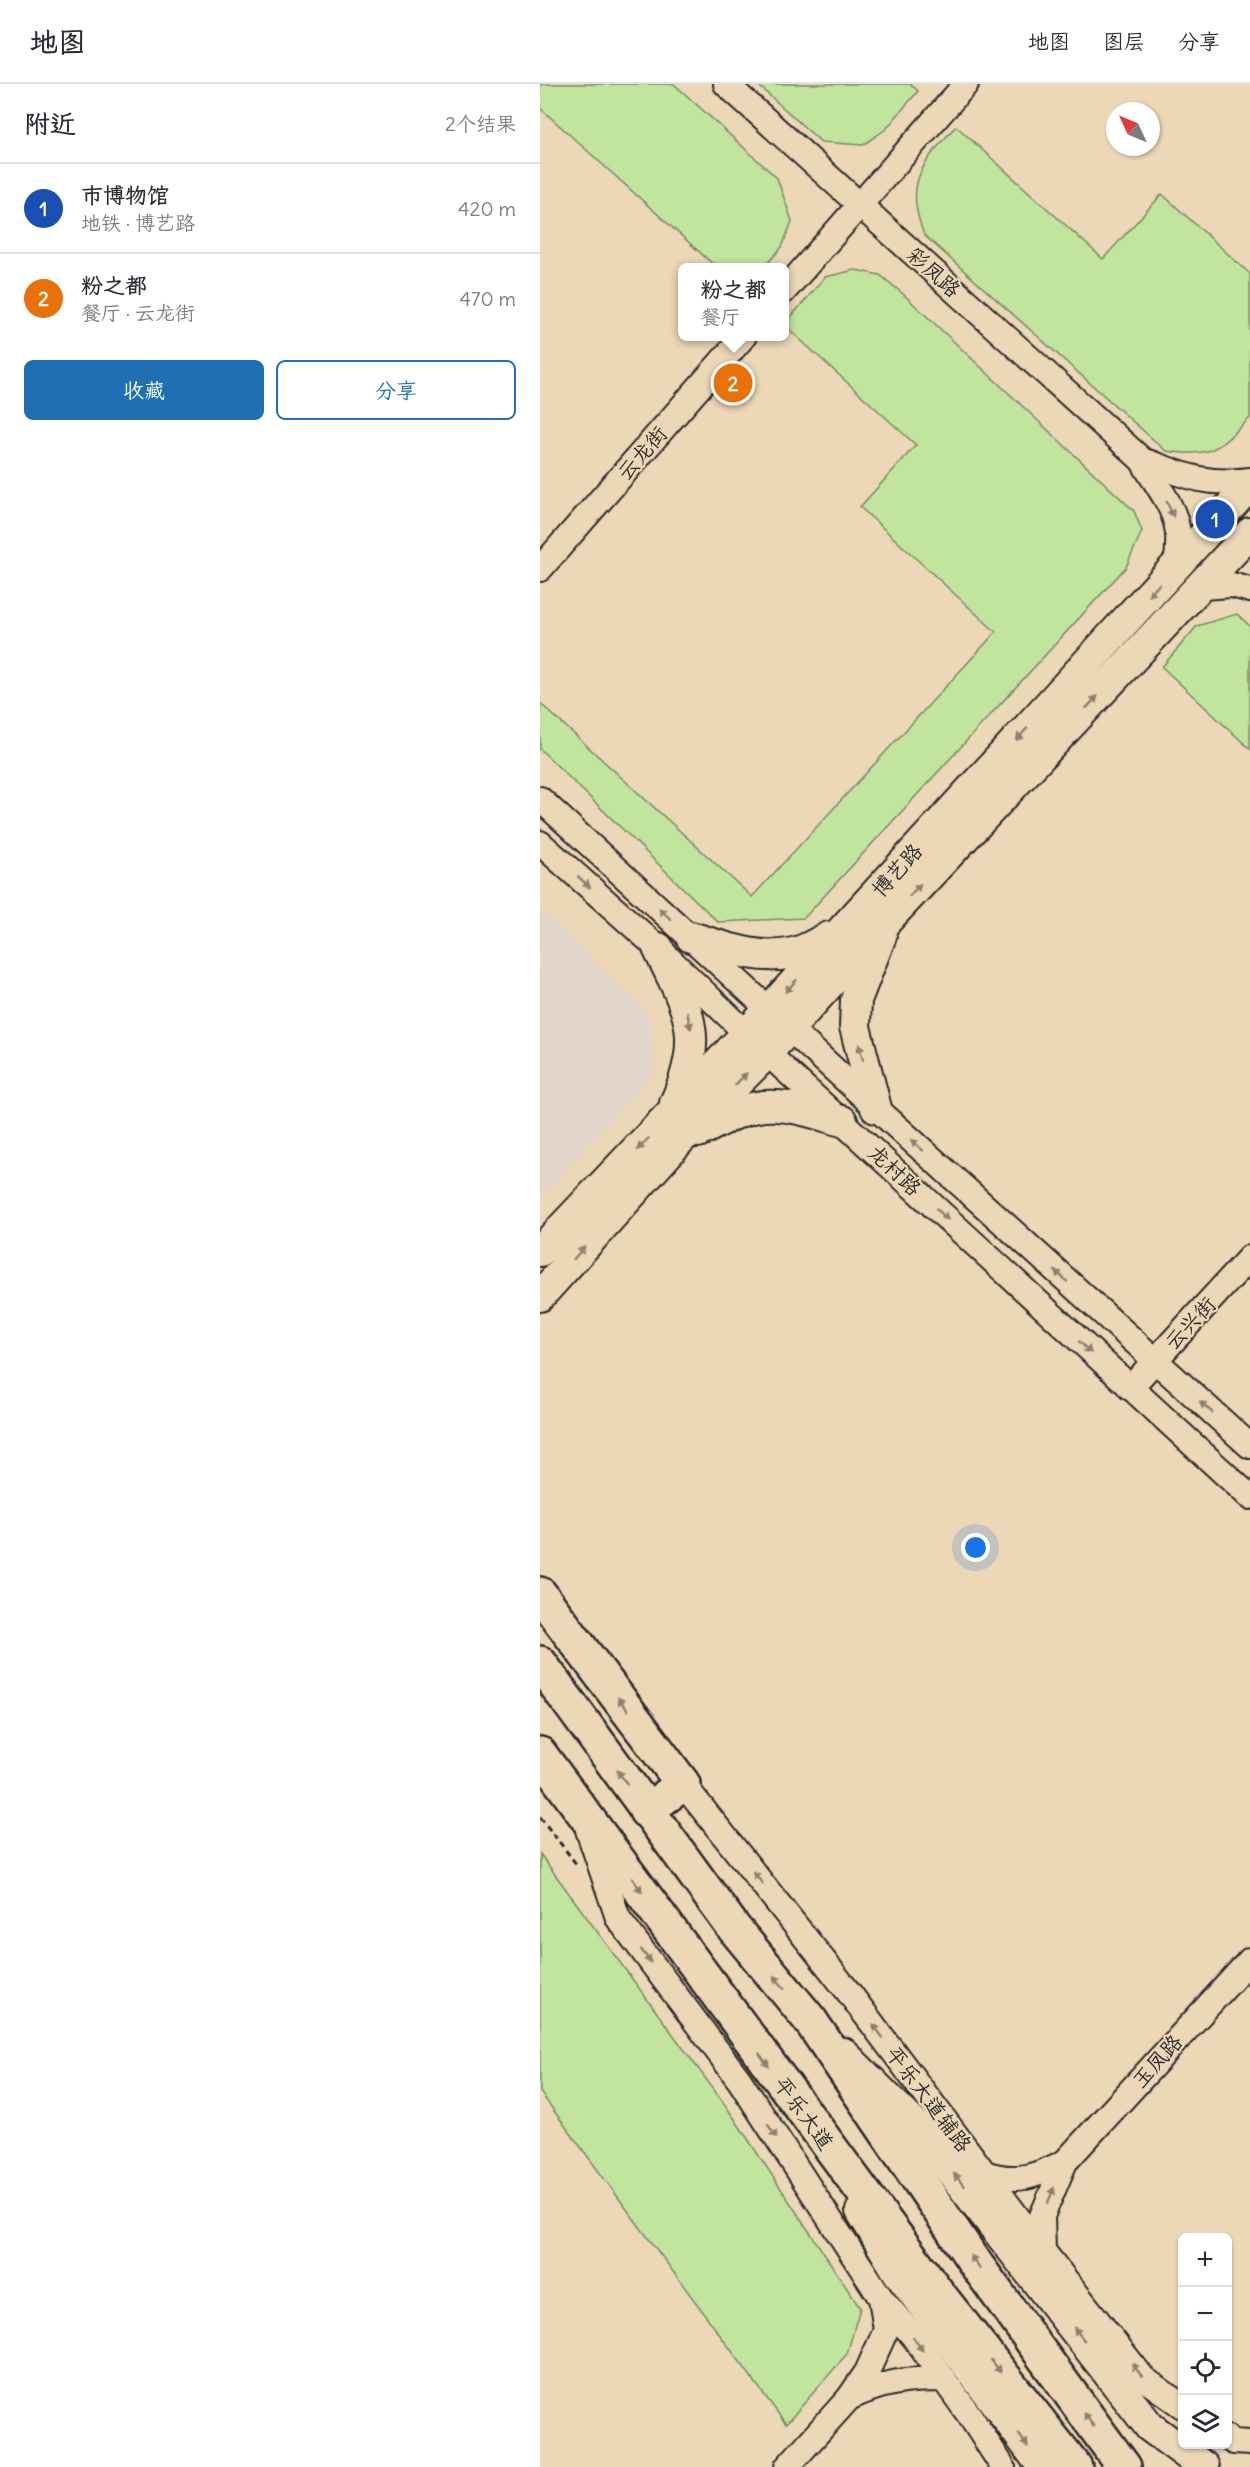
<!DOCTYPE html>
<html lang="zh">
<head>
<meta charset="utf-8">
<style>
  :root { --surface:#fff; --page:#f2f2f3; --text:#2b2b33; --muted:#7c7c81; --line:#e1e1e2; --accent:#1f6fb2 }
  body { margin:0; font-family:Delius,"LXGW WenKai TC",sans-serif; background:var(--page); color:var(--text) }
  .controls { position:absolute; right:18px; bottom:18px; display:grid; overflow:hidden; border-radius:9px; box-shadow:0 2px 4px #0004 }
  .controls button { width:54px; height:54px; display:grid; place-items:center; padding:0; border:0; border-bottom:2px solid var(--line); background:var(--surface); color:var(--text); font:30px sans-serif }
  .compass { position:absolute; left:566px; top:18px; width:54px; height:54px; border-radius:50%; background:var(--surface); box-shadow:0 2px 4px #0004; rotate:314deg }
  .you { position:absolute; left:436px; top:1464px; width:21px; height:21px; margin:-15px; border:4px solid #fff; border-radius:50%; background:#1a73e8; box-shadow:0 0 0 9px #1a73e833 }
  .badge { display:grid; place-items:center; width:39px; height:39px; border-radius:50%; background:var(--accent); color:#fff; font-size:20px; font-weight:700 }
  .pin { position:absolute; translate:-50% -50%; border:3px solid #fff; box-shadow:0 2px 6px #0006 }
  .popup { position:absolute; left:138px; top:179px; width:111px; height:78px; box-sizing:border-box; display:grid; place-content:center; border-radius:9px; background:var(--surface); filter:drop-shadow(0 2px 4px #0005); font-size:20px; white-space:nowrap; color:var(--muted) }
  .popup b { font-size:22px; color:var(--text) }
  .popup::after { content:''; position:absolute; left:50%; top:100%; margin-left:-12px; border:12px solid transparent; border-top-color:var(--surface) }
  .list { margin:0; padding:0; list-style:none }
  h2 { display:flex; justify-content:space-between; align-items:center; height:78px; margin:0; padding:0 24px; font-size:26px }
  h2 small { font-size:20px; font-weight:400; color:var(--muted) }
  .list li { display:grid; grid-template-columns:39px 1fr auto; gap:18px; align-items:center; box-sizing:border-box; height:90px; padding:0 24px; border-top:2px solid var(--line) }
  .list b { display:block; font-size:22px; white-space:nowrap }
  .list p { margin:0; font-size:20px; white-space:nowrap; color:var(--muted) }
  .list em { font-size:20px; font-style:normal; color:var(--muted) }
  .actions { display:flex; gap:12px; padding:18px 24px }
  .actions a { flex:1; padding:14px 0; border:2px solid var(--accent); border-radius:9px; text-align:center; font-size:21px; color:var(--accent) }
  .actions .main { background:var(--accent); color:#fff }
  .icon { flex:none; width:33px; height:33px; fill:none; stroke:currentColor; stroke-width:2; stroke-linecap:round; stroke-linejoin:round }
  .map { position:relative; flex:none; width:710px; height:2383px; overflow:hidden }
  header { display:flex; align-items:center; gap:36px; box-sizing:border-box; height:84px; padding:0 30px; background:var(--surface); border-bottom:2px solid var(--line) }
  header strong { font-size:28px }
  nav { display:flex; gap:33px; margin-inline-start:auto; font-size:21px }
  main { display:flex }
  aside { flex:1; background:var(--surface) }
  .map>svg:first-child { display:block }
  .built { fill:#e2d6cb }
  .green { fill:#c1e59e; stroke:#768864; stroke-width:1.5 }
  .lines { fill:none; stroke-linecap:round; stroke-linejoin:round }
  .minor-casing { stroke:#2b2b2b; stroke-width:28 }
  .major-casing { stroke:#2b2b2b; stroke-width:34 }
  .highway-casing { stroke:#2b2b2b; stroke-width:38 }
  .path { stroke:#2b2b2b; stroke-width:3; stroke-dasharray:6 4.5; stroke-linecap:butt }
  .minor { stroke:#ecd7b6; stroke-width:24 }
  .major { stroke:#ecd7b6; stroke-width:30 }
  .highway { stroke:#ecd7b6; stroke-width:33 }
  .oneway { fill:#8c8170 }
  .labels { text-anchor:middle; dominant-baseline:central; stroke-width:4.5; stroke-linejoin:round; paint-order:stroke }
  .street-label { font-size:21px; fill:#2b2b2b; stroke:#ecd7b6 }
</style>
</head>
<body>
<header>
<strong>地图</strong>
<nav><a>地图</a><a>图层</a><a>分享</a></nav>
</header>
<main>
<aside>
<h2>附近<small>2个结果</small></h2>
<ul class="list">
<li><span class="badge" style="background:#1a4fb4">1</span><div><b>市博物馆</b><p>地铁 · 博艺路</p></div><em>420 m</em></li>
<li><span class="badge" style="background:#e8710a">2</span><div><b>粉之都</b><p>餐厅 · 云龙街</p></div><em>470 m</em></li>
</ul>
<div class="actions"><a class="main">收藏</a><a>分享</a></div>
</aside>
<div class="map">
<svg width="710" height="2383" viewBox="0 0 710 2383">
  <rect width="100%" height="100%" fill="#ecd7b6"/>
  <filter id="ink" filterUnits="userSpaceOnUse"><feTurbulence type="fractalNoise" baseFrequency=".0167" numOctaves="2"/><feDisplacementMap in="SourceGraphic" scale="12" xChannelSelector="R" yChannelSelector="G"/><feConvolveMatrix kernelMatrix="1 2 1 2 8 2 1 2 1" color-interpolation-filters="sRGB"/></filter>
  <g filter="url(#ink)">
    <path class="built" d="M0 824 111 931 114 990 0 1114Z"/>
    <path class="green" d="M0 0H134L237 94 252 137 242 163 224 183H176L0 24Z
      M217 0H370L378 7 346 45 323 61 281 58Z
      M416 42 563 175 622 110 710 190V334C677 365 673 374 626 367L384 151C364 98 381 81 416 42Z
      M315 186 340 191 362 209 594 427 602 447 586 483 264 834 178 838 0 665V619L212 813 456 548 320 423 376 361 244 241 285 193Z
      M697 530 710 542V665L622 583 657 542Z
      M0 1770 188 2025 320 2224 307 2270 246 2340 0 2008Z"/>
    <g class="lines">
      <g class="minor-casing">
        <path id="minor" d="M186 0 602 376C614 398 632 418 637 443 640 455 637 469 637 481
          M244 207 426 0
          M602 376C644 391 664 402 710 396
          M0 485 204 252
          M661 503 692 501 710 506
          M0 715 336 1024 710 1362
          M0 759 118 864 227 969 710 1413
          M590 1304 710 1173
          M143 1700 307 1906 503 2167 603 2294 642 2322
          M48 1746 78 1834 200 1997 341 2214 373 2252 430 2332 463 2383
          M525 2078 710 1876
          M445 2089C477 2100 496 2092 525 2078L502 2132 503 2167
          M341 2214 346 2246 327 2288 309 2314C343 2298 367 2295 404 2295
          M688 2354 693 2358 710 2359
          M247 2383 309 2314"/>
      </g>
      <g class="major-casing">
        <path id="major" d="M151 853C184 863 225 879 260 867 270 864 280 857 289 853
          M118 864C148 926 166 951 135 1019
          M336 1024 315 943 316 916 341 852
          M158 1048C178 1039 201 1024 224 1022 251 1020 277 1030 302 1037
          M0 1167 229 926 710 401
          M0 1212 139 1057 227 969 348 835 710 449
          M303 1969 375 2041 610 2343 664 2383
          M321 2127 358 2188 503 2383"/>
      </g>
      <g class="highway-casing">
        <path id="highway" d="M0 1510 143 1700 106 1727
          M0 1579 193 1843 270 1936 438 2183 584 2383
          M0 1670 400 2212 535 2383"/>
      </g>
      <path class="path" d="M0 1733 37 1781"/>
      <use href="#minor" class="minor"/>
      <use href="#major" class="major"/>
      <use href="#highway" class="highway"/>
    </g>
    <defs><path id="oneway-solid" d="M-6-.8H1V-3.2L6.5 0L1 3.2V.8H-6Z" transform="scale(1.5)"/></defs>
    <g class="oneway">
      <use href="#oneway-solid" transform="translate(630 425) rotate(66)"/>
      <use href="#oneway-solid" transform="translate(614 506) rotate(132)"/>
      <use href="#oneway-solid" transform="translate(552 618) rotate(-47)"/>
      <use href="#oneway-solid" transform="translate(482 650) rotate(132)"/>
      <use href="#oneway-solid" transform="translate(44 798) rotate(42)"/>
      <use href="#oneway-solid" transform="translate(375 806) rotate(-47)"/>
      <use href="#oneway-solid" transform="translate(125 830) rotate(-137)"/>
      <use href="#oneway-solid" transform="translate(251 902) rotate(133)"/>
      <use href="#oneway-solid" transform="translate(149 937) rotate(78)"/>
      <use href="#oneway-solid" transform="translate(321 968) rotate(-104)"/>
      <use href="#oneway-solid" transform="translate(201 995) rotate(-45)"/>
      <use href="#oneway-solid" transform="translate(103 1060) rotate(134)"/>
      <use href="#oneway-solid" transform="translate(377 1061) rotate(-138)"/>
      <use href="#oneway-solid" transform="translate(402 1130) rotate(43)"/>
      <use href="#oneway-solid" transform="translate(39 1169) rotate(-48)"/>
      <use href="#oneway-solid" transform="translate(521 1192) rotate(-138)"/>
      <use href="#oneway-solid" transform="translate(545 1263) rotate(43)"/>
      <use href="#oneway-solid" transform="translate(666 1323) rotate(-139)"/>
      <use href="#oneway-solid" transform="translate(83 1620) rotate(-127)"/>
      <use href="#oneway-solid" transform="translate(82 1693) rotate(-126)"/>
      <use href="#oneway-solid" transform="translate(218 1794) rotate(-128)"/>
      <use href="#oneway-solid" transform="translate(97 1801) rotate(54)"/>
      <use href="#oneway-solid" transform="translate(106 1872) rotate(53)"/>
      <use href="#oneway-solid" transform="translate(239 1898) rotate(-130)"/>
      <use href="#oneway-solid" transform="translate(338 1947) rotate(-127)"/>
      <use href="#oneway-solid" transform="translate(224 1976) rotate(54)"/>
      <use href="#oneway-solid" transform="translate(232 2047) rotate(57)"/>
      <use href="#oneway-solid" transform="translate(419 2096) rotate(-128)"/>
      <use href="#oneway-solid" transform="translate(511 2111) rotate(-68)"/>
      <use href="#oneway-solid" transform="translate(435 2178) rotate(-125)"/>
      <use href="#oneway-solid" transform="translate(539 2250) rotate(-128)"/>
      <use href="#oneway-solid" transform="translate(378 2260) rotate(54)"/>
      <use href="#oneway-solid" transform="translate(456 2282) rotate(52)"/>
      <use href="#oneway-solid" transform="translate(597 2286) rotate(-128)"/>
      <use href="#oneway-solid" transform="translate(549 2336) rotate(-126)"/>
      <use href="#oneway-solid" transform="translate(483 2356) rotate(54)"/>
    </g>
  </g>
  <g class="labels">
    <g class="street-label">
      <text transform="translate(394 188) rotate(42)">彩凤路</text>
      <text transform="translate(102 369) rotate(-49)">云龙街</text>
      <text transform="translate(357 786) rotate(-48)">博艺路</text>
      <text transform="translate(355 1086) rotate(43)">龙村路</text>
      <text transform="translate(650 1239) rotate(-47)">云兴街</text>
      <text transform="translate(617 1977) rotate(-48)">玉凤路</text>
      <text transform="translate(389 2015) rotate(53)">平乐大道辅路</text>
      <text transform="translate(264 2029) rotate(54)">平乐大道</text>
    </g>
  </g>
</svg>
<div class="controls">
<button>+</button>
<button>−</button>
<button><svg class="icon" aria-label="locate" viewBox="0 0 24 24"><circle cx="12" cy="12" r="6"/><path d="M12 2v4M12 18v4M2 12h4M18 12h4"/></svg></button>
<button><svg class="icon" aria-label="layers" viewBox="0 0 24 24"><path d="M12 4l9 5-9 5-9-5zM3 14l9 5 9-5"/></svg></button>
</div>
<svg class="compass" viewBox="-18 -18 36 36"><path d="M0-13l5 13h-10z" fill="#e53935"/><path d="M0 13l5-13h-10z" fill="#7c7c81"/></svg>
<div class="you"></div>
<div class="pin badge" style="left:675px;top:435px;background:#1a4fb4">1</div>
<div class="pin badge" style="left:193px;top:299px;background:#e8710a">2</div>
<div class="popup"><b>粉之都</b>餐厅</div>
</div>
</main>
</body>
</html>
